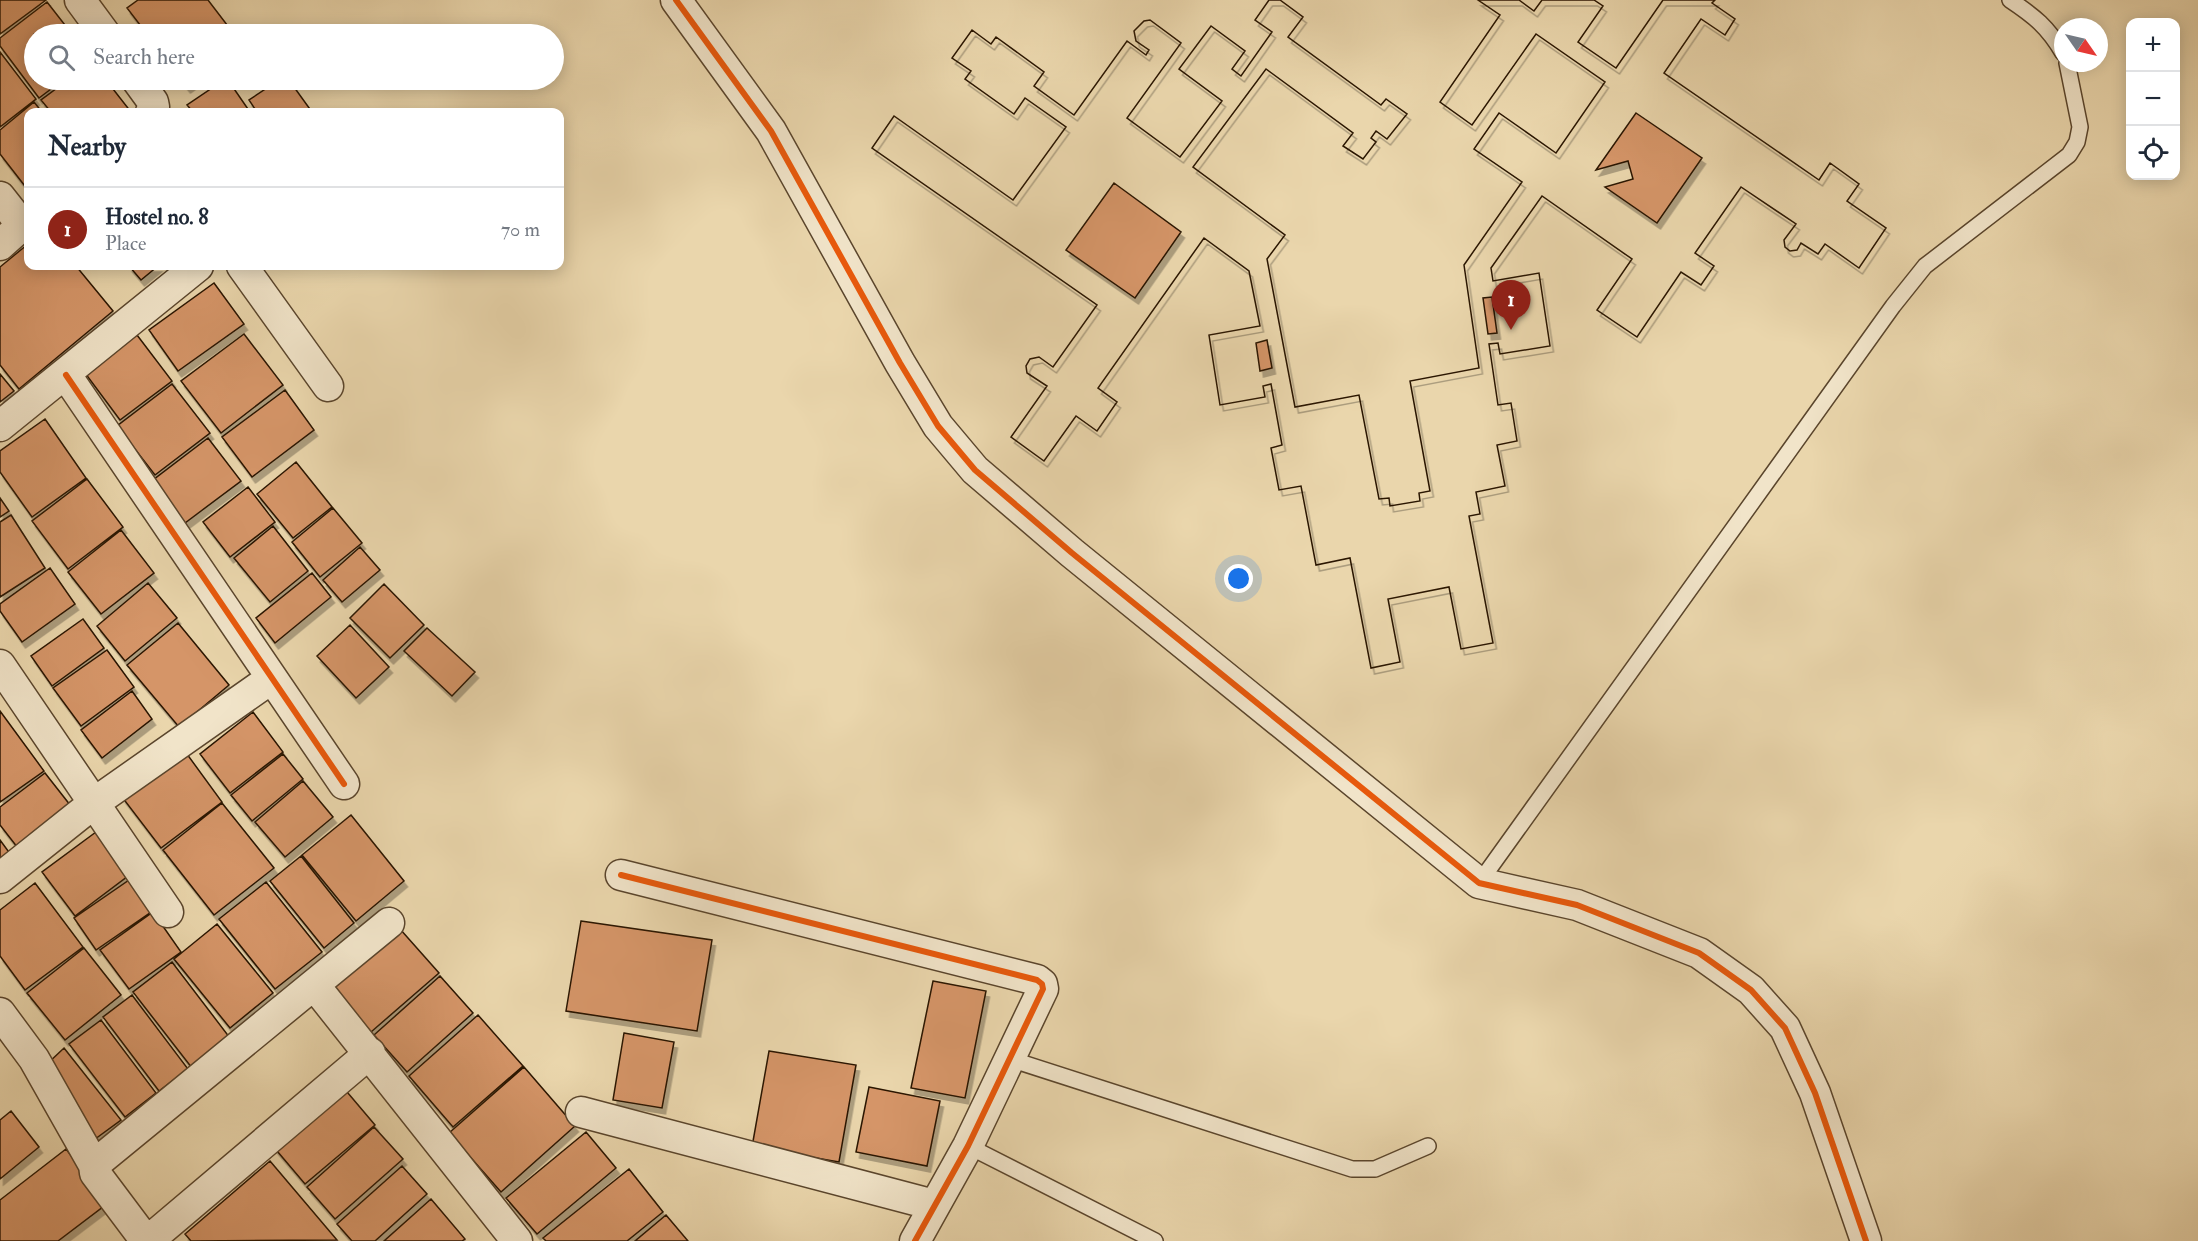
<!DOCTYPE html>
<html lang="en">
<head>
<meta charset="utf-8">
<style>
  :root { --surface:#fff; --page:#f2f2f3; --text:#1f2937; --muted:#747a83; --line:#e0e1e3; --accent:#8f2418 }
  body { margin:0; font-family:"IM FELL Double Pica",serif; background:var(--page); color:var(--text) }
  .controls { position:absolute; right:18px; top:18px; display:grid; overflow:hidden; border-radius:12px; box-shadow:0 3px 15px #0003 }
  .controls button { width:54px; height:54px; display:grid; place-items:center; padding:0; border:0; border-bottom:2px solid var(--line); background:var(--surface); color:var(--text); font:30px sans-serif }
  .compass { position:absolute; left:2054px; top:18px; width:54px; height:54px; border-radius:50%; background:var(--surface); box-shadow:0 3px 15px #0003; rotate:124deg }
  .you { position:absolute; left:1239px; top:579px; width:21px; height:21px; margin:-15px; border:4px solid #fff; border-radius:50%; background:#1a73e8; box-shadow:0 0 0 9px #1a73e833 }
  .badge { display:grid; place-items:center; width:39px; height:39px; border-radius:50%; background:var(--accent); color:#fff; font-size:20px; font-weight:700 }
  .pin { position:absolute; translate:-50% -50px; filter:drop-shadow(0 2px 3px #0008) }
  .pin::after { content:''; position:absolute; top:32px; width:21px; height:18px; background:inherit; clip-path:polygon(0 0,100% 0,50% 100%) }
  .list { margin:0; padding:0; list-style:none }
  h2 { display:flex; justify-content:space-between; align-items:center; height:78px; margin:0; padding:0 24px; font-size:26px }
  h2 small { font-size:20px; font-weight:400; color:var(--muted) }
  .list li { display:grid; grid-template-columns:39px 1fr auto; gap:18px; align-items:center; box-sizing:border-box; height:84px; padding:0 24px; border-top:2px solid var(--line) }
  .list b { display:block; font-size:22px; white-space:nowrap }
  .list p { margin:0; font-size:20px; white-space:nowrap; color:var(--muted) }
  .list em { font-size:20px; font-style:normal; color:var(--muted) }
  .icon { flex:none; width:33px; height:33px; fill:none; stroke:currentColor; stroke-width:2; stroke-linecap:round; stroke-linejoin:round }
  .map { position:relative; flex:none; width:2198px; height:1241px; overflow:hidden }
  .search { position:absolute; background:var(--surface); box-shadow:0 3px 15px #0003; left:24px; top:24px; width:540px; height:66px; display:flex; align-items:center; gap:15px; box-sizing:border-box; padding:0 21px; border-radius:33px; color:var(--muted); font-size:22px }
  .panel { position:absolute; background:var(--surface); box-shadow:0 3px 15px #0003; left:24px; top:108px; width:540px; height:162px; border-radius:12px }
  .map>svg:first-child { display:block }
  .building { fill:#d59568; stroke:#2a1502; stroke-width:1.5; fill-rule:evenodd; filter:url(#shadow) }
  .lines { fill:none; stroke-linecap:round; stroke-linejoin:round }
  .lane-casing { stroke:#5a452c; stroke-width:18 }
  .street-casing { stroke:#5a452c; stroke-width:33 }
  .lane { stroke:#f1e4c9; stroke-width:15 }
  .street { stroke:#f1e4c9; stroke-width:30 }
  .cycleway-casing { stroke:#f1e4c9; stroke-width:10 }
  .cycleway { stroke:#e8590c; stroke-width:6 }
</style>
</head>
<body>
<div class="map">
<svg width="2198" height="1241" viewBox="0 0 2198 1241">
  <defs>
    <filter id="shadow"><feDropShadow dx="3.5" dy="6" stdDeviation="0" flood-color="#0004"/></filter>
  </defs>
  <rect width="100%" height="100%" fill="#ead6ac"/>
  <filter id="stains"><feTurbulence type="fractalNoise" baseFrequency=".00333" numOctaves="4"/><feColorMatrix values="0 0 0 0 .2 0 0 0 0 .09 0 0 0 0 .02 0 0 0 .5 -.17"/></filter>
  <radialGradient id="worn" r=".72"><stop offset=".6" stop-color="#630" stop-opacity="0"/><stop offset="1" stop-color="#630" stop-opacity=".3"/></radialGradient>
  <path class="building" d="M0 0H46L0 34Z
    M138 0H208L234 34H147L127 8Z
    M1269 0H1280L1303 17 1288 37 1381 105 1386 99 1407 114 1387 139 1376 131 1371 138 1376 142 1363 159 1343 146 1353 133 1266 69 1193 167 1285 235 1267 259 1295 407 1359 395 1379 499 1389 498 1390 506 1420 501 1419 493 1430 491 1410 381 1479 368 1464 265 1522 182 1474 149 1499 113 1556 153 1605 82 1536 34 1472 125 1440 102 1500 15 1478 0H1519L1534 11 1542 0H1594L1603 6 1578 42 1616 68 1663 0H1715L1712 3 1735 19 1725 35 1701 19 1664 73 1819 180 1830 163 1859 184 1847 201 1886 228 1859 268 1825 244 1818 254 1801 243 1797 250 1790 251 1785 247 1784 240 1796 224 1741 187 1695 253 1714 266 1701 285 1681 272 1637 337 1597 310 1632 259 1542 196 1491 268 1493 281 1539 273 1550 346 1500 354 1498 343 1489 344 1498 405 1511 403 1517 441 1497 445 1505 486 1476 492 1480 514 1469 516 1493 643 1461 649 1449 587 1388 599 1400 662 1371 668 1350 558 1316 565 1301 486 1279 490 1271 448 1282 445 1271 384 1263 386 1265 397 1220 405 1209 335 1260 326 1249 271 1204 238 1098 388 1117 402 1097 431 1076 416 1044 461 1011 437 1047 386 1027 373 1026 366 1030 359 1039 357 1053 367 1097 305 872 148 894 116 1013 200 1066 127 1025 98 1014 114 965 79 971 71 952 58 972 30 991 44 996 37 1044 72 1034 86 1074 115 1127 41 1146 55 1149 50 1136 41 1134 31 1144 21 1150 20 1181 43 1127 118 1180 157 1222 101 1179 69 1211 26 1245 51 1232 69 1241 76 1272 32 1255 20ZM1636 113 1702 158 1657 223 1605 187 1633 179 1628 161 1596 170ZM1114 183 1181 232 1135 298 1066 250ZM1492 297 1497 333 1488 334 1483 298ZM1267 340 1272 368 1260 371 1256 343Z
    M1269 0H1280L1303 17 1288 37 1381 105 1386 99 1407 114 1387 139 1376 131 1371 138 1376 142 1363 159 1343 146 1353 133 1266 69 1193 167 1285 235 1267 259 1295 407 1359 395 1379 499 1389 498 1390 506 1420 501 1419 493 1430 491 1410 381 1479 368 1464 265 1522 182 1474 149 1499 113 1556 153 1605 82 1536 34 1472 125 1440 102 1500 15 1478 0H1519L1534 11 1542 0H1594L1603 6 1578 42 1616 68 1663 0H1715L1712 3 1735 19 1725 35 1701 19 1664 73 1819 180 1830 163 1859 184 1847 201 1886 228 1859 268 1825 244 1818 254 1801 243 1797 250 1790 251 1785 247 1784 240 1796 224 1741 187 1695 253 1714 266 1701 285 1681 272 1637 337 1597 310 1632 259 1542 196 1491 268 1493 281 1539 273 1550 346 1500 354 1498 343 1489 344 1498 405 1511 403 1517 441 1497 445 1505 486 1476 492 1480 514 1469 516 1493 643 1461 649 1449 587 1388 599 1400 662 1371 668 1350 558 1316 565 1301 486 1279 490 1271 448 1282 445 1271 384 1263 386 1265 397 1220 405 1209 335 1260 326 1249 271 1204 238 1098 388 1117 402 1097 431 1076 416 1044 461 1011 437 1047 386 1027 373 1026 366 1030 359 1039 357 1053 367 1097 305 872 148 894 116 1013 200 1066 127 1025 98 1014 114 965 79 971 71 952 58 972 30 991 44 996 37 1044 72 1034 86 1074 115 1127 41 1146 55 1149 50 1136 41 1134 31 1144 21 1150 20 1181 43 1127 118 1180 157 1222 101 1179 69 1211 26 1245 51 1232 69 1241 76 1272 32 1255 20Z
    M47 2 72 34H34V80H63L39 98 0 46V38Z
    M0 52 36 99 0 127Z
    M68 80H106L131 112H51L41 100Z
    M181 80H197L187 87Z
    M224 80H228L250 112H193L187 105Z
    M279 80H289L312 112H257L249 100Z
    M34 102 42 112H28V190L0 154V130Z
    M28 244V266H76L113 311 19 389 0 365V267Z
    M129 266H158L141 280Z
    M214 283 244 324 178 371 149 330Z
    M244 334 283 385 221 433 181 381Z
    M137 335 172 381 120 420 85 373Z
    M0 374 14 391 0 402Z
    M172 384 210 433 155 475 117 426Z
    M285 390 314 430 252 477 222 437Z
    M45 419 86 478 32 517 0 472V451Z
    M208 438 241 481 185 523 153 480Z
    M296 462 332 507 293 538 257 494Z
    M87 479 123 527 68 569 32 521Z
    M248 487 275 522 230 557 203 522Z
    M0 498 9 511 0 517Z
    M333 508 362 543 320 577 292 542Z
    M11 515 45 568 0 597V522Z
    M273 526 308 571 270 602 234 558Z
    M121 530 154 573 101 614 68 572Z
    M360 547 380 570 342 602 323 580Z
    M50 568 75 604 22 642 0 611V604Z
    M312 573 331 597 275 643 256 618Z
    M148 583 177 618 125 661 97 626Z
    M384 584 424 625 390 658 350 618Z
    M83 619 104 648 52 686 31 656Z
    M178 623 229 685 179 727 127 665Z
    M350 625 389 667 356 698 317 656Z
    M427 628 475 672 452 696 404 651Z
    M107 650 134 687 81 726 53 688Z
    M132 691 152 719 102 758 81 730Z
    M0 711 44 771 0 802Z
    M253 712 283 752 230 793 200 754Z
    M184 750 222 802 161 848 122 797Z
    M283 754 303 779 252 821 231 795Z
    M45 773 74 810 21 852 0 825V807Z
    M303 781 333 817 285 857 255 822Z
    M222 803 274 868 214 915 163 850Z
    M351 815 404 881 356 921 302 855Z
    M96 832 128 876 75 916 42 872Z
    M0 840 14 859 0 869Z
    M301 856 354 923 324 948 270 881Z
    M132 878 154 910 96 950 74 918Z
    M266 882 322 952 275 989 219 919Z
    M35 883 83 947 25 990 0 956V910Z
    M153 912 181 952 129 989 100 950Z
    M581 921 712 940 697 1031 566 1011Z
    M217 924 273 993 230 1028 174 959Z
    M400 929 439 973 371 1032 333 989Z
    M84 948 121 995 65 1040 27 993Z
    M172 962 230 1038 192 1068 133 992Z
    M440 976 473 1013 407 1072 374 1035Z
    M933 981 986 991 965 1098 911 1088Z
    M132 995 188 1069 159 1091 103 1017Z
    M478 1015 523 1066 453 1127 409 1076Z
    M101 1020 156 1093 125 1117 69 1044Z
    M624 1033 674 1042 662 1108 613 1100Z
    M64 1048 121 1120 91 1142 45 1066Z
    M769 1051 856 1065 839 1162 752 1147Z
    M524 1067 575 1126 501 1192 449 1133Z
    M342 1086 375 1125 305 1184 272 1145Z
    M869 1087 940 1101 927 1166 856 1152Z
    M11 1111 39 1147 0 1179V1120Z
    M374 1127 403 1159 335 1219 307 1187Z
    M586 1132 616 1168 537 1234 506 1198Z
    M66 1149 108 1203 58 1241H0V1200Z
    M270 1161 337 1240 191 1241 185 1234Z
    M402 1166 427 1194 375 1241H352L337 1224Z
    M629 1169 663 1212 627 1241H546L543 1238Z
    M431 1199 465 1239 462 1241H384Z
    M666 1215 688 1241H635Z"/>
  <g class="lines">
    <g class="lane-casing">
      <path id="lane" d="M2010 0C2034 16 2048 27 2063 53
        M1479 883 1893 306 1925 266 2069 155 2077 142 2080 127 2067 63
        M1010 1059 1352 1169H1375L1428 1146
        M968 1146 1155 1241"/>
    </g>
    <g class="street-casing">
      <path id="street" d="M80 0 105 34
        M676 0 771 131 900 363 938 426 975 470 1072 553 1479 883 1577 905 1699 953 1751 990 1785 1028 1815 1093 1866 1241
        M137 80 153 102 154 107 151 112
        M0 197 22 225
        M0 245 28 220
        M242 266 328 386
        M66 375 344 784
        M0 426 198 266
        M0 665 168 912
        M621 875 1037 980 1042 984 1043 989 968 1146 915 1241
        M0 878 94 803 272 678
        M315 986 517 1241
        M0 1013 34 1059 94 1165
        M581 1112 934 1205
        M146 1241 95 1173 94 1165 389 923
        M148 1241 370 1053"/>
    </g>
    <use href="#lane" class="lane"/>
    <use href="#street" class="street"/>
    <g class="cycleway-casing">
      <path id="cycleway" d="M676 0 771 131 900 363 938 426 975 470 1072 553 1479 883 1577 905 1699 953 1751 990 1785 1028 1815 1093 1866 1241
        M66 375 344 784
        M621 875 1037 980 1042 984 1043 989 968 1146 915 1241"/>
    </g>
    <use href="#cycleway" class="cycleway"/>
  </g>
  <rect width="100%" height="100%" filter="url(#stains)"/>
  <rect width="100%" height="100%" fill="url(#worn)"/>
</svg>
<div class="controls">
<button>+</button>
<button>−</button>
<button><svg class="icon" aria-label="locate" viewBox="0 0 24 24"><circle cx="12" cy="12" r="6"/><path d="M12 2v4M12 18v4M2 12h4M18 12h4"/></svg></button>
</div>
<svg class="compass" viewBox="-18 -18 36 36"><path d="M0-13l5 13h-10z" fill="#e53935"/><path d="M0 13l5-13h-10z" fill="#747a83"/></svg>
<div class="you"></div>
<div class="pin badge" style="left:1511px;top:330px">1</div>
<div class="search"><svg class="icon" aria-label="search" viewBox="0 0 24 24"><circle cx="10" cy="10" r="6"/><path d="M15 15l6 6"/></svg>Search here</div>
<section class="panel">
<h2>Nearby<small></small></h2>
<ul class="list">
<li><span class="badge">1</span><div><b>Hostel no. 8</b><p>Place</p></div><em>70 m</em></li>
</ul>
</section>
</div>
</body>
</html>
